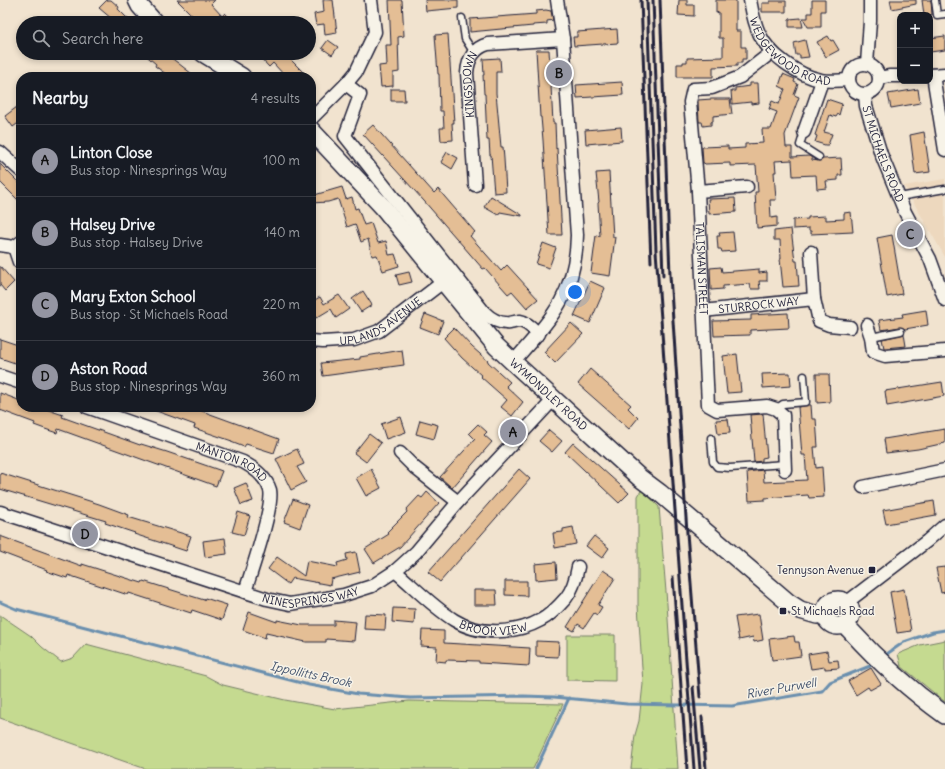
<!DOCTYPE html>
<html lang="en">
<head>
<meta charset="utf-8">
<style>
  :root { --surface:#171b24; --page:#242831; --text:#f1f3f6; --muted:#9ea1a6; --line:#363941; --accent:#9495a2 }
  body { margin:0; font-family:Delius,sans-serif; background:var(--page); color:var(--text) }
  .controls { position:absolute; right:12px; top:12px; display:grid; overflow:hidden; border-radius:8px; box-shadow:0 2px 6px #0003 }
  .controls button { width:36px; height:36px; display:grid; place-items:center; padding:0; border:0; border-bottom:1px solid var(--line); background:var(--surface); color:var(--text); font:20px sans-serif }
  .you { position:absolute; left:575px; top:292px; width:14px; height:14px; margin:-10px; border:3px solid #fff; border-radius:50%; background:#1a73e8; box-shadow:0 0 0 6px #1a73e833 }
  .badge { display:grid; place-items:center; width:26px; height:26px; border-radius:50%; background:var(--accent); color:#111; font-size:13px; font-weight:700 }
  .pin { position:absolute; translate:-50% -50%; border:2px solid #fff; box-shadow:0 1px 4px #0006 }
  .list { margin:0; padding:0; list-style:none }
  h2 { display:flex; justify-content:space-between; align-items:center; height:52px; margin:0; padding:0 16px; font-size:17px }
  h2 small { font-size:13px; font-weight:400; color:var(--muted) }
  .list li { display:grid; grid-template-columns:26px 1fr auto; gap:12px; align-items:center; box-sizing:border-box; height:72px; padding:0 16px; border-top:1px solid var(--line) }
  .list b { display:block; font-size:15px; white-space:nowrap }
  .list p { margin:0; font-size:13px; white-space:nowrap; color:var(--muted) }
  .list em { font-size:13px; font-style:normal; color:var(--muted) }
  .icon { flex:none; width:22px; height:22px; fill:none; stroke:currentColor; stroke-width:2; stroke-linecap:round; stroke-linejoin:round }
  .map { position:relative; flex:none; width:945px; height:769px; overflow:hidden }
  .search { position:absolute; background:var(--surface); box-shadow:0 2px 6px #0003; left:16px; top:16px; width:300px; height:44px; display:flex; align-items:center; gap:10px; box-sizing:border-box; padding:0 14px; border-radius:22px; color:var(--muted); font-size:15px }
  .panel { position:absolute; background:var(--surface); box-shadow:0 2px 6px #0003; left:16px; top:72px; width:300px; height:340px; border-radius:16px }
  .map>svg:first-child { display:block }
  .built { fill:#edd8be }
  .green { fill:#c5da90; stroke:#747e66 }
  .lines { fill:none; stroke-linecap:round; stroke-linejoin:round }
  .stream { stroke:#6a8fae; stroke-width:3 }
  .building { fill:#e4be95; stroke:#22223b }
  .lane-casing { stroke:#22223b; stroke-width:9 }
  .street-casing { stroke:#22223b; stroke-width:15 }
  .secondary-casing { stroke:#22223b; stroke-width:20 }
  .lane { stroke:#f7f3e8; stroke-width:6 }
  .street { stroke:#f7f3e8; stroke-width:12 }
  .secondary { stroke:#f7f3e8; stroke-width:17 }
  .rail { stroke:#22223b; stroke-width:3 }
  .poi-dot { fill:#22223b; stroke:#f7f3e8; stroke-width:1.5 }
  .labels { text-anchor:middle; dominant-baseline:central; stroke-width:3; stroke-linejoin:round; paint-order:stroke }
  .street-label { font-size:11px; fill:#22223b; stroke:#f7f3e8 }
  .poi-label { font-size:11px; fill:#22223b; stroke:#f7f3e8; text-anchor:end }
  .water-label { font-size:12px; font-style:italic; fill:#40506b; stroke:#f7f3e8 }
</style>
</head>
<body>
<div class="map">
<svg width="945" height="769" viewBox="0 0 945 769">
  <rect width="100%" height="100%" fill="#f1e3cf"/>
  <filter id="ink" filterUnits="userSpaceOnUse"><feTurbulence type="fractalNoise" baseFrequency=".025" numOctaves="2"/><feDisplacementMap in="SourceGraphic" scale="8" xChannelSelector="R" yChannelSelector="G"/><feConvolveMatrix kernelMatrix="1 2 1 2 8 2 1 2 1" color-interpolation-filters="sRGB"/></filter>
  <g filter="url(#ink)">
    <path class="built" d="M945 179V257L904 186Z"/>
    <path class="green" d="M642 489 659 507 667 604 678 769H631L635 735 639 721 643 684 638 605V496Z
      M0 615 31 636 42 647 61 662 73 658 86 644 206 676 223 685 285 700 335 709 409 701 563 704 533 769H146L0 718Z
      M567 635H615V681L567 680Z
      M945 640V702L901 666 898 654 920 645Z"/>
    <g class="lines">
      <path class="stream" d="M0 602 16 609 309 685 358 694 410 698 524 696 554 697 627 704 732 706 822 691 830 682 870 666 874 663
        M884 656 904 642 933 632 945 630
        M536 769 569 698"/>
    </g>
    <path class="building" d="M107 0H111L119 7 118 9 128 19 125 23H108L112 19 99 8Z
      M177 0H215L211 4 222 16 225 13 235 23H208L200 15 196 19Z
      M323 0H333L337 33 325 35 324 24 316 25 314 14 324 12Z
      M389 0H402L404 36 398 37 399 72 393 73V86L381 87 379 66 387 65 386 45H391Z
      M425 0H458V8L426 11Z
      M679 0H687V5H694V16L678 15Z
      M716 0H736V31H741V47H746V59H742V63H737V66L713 67V77H677V64H683V62H687V58L723 57V38H719V12L716 13Z
      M812 0H825V11H821V27H808L803 18H808V13H812Z
      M890 0H916V4L892 9Z
      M922 0H931L932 15H924Z
      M770 1H786V12H762V3H770Z
      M546 10 551 11 553 20 547 21V24L533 25V26L470 32V19L536 14V11Z
      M801 18 803 27H789V19Z
      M617 29 618 43 574 46 573 37H577V32Z
      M448 34 454 123H452L453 140 441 141 440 128H444L443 111H440L439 74H438L435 35Z
      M828 36 831 41 833 40 839 50 826 57 817 42Z
      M945 36V50L930 52V38Z
      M328 40 338 47 332 55 322 48Z
      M805 40 809 57 800 58V55H796L794 43Z
      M536 50H549L553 123H555L556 149 557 148 562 235H549L543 140 541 117H540Z
      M143 53H165L196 77H170L155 66 156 64Z
      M256 53H284L308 77H286L273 63 269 67Z
      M500 58 501 72H496V93L501 147H503L504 159 506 192 494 193 491 155H490L489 140H487L485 94H484L483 75H484L483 59Z
      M783 74 795 79 794 82 798 84 794 95 799 97 785 135 786 147H792V157L809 156 812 158V160L819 161 823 159 841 158 842 175H838V180L826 181 827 188 817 189 816 175 793 176 792 160 775 161 776 172H774L776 200H770L771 218 777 217V226L757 228 755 192H758L756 165 730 166V163L705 164 704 163H703L702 147 728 146V149L745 148V144L763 143 762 129H771L777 112 769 109 772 101 779 104 785 89 779 86Z
      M622 82 623 95 577 98 576 85Z
      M750 83H758L759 103 751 104V102L732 104 731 91H735V88L750 86Z
      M391 89H404L405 101H391Z
      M918 89 920 103 891 108 888 94Z
      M712 99H730L732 114 713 116V121L711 122V125L703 126 702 122H699L698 100Z
      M827 99 842 104 839 115 838 114 836 117 830 115 824 132 832 134 828 145H825L815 142 817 136 815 135Z
      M17 107 21 112V121L13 127 5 116Z
      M373 125 434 193 438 189 475 232 470 236 501 271 507 265 538 299 527 308 512 291 508 294 485 268 483 269 424 201 363 134Z
      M621 127 622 141 586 144 585 130Z
      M924 132 930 172 915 174 910 135Z
      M447 152 458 158 452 169 441 162Z
      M0 164 21 185V203L0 182Z
      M609 172 613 237H615L610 276 591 273 596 235 600 236 598 203 599 202 596 173Z
      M342 187 346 199 352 197 355 209 358 208 364 225 371 223 378 243 386 241 389 255 395 254 399 266 383 271 377 255 372 256 368 239 361 242 355 224 347 227 338 199 328 202 311 203V196Z
      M491 196 522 215V216L500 212 498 215 484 207Z
      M735 198 736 212 709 214 708 199Z
      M851 212 853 232 811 234V231H809V228L793 229V220L808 219V217L826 216V220L844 219V213Z
      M791 229 795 261H797L799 286 783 287 780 259H781L780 240H774V231Z
      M733 232 735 251 722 252 721 249H718L717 236H720L719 233Z
      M892 235 902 294 887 297 877 238Z
      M543 243 556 248 549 268 536 264Z
      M0 266 14 282 5 291 0 285Z
      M721 267 722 272 759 269V273L767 272V281H759L760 289H751L750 284 723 286V289L711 290 710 268Z
      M409 272 412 282 399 285 396 275Z
      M590 281 605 288 590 323 574 316Z
      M363 291 372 305 361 312 352 299Z
      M339 295 349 309 336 318 331 309 316 318 311 310V302L320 297 324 304Z
      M926 310 928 325 905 329 900 327 881 330 879 320 903 317 902 314Z
      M788 313 789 328 750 330V335L714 336 713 321 751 320V315Z
      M425 314 443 321 438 334 420 327Z
      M571 323 583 334 555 363 544 352Z
      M454 328 472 347 488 361V362L510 382 506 386 523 402 512 416 501 407 507 400 481 377 482 376 462 358 444 338Z
      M904 334 906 346 884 348 882 339Z
      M0 339 21 346 15 363 0 358Z
      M402 350 404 365 323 376 321 363 360 359V357Z
      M737 354 741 392 727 393 723 356Z
      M590 369 631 405 628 408 638 418 629 429 578 384Z
      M790 373 791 386 763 388 762 374Z
      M816 374H829L830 402 817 403Z
      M942 382 944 396 887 406 885 391Z
      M0 393 21 401V407H40L63 415 62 417 140 445 141 444 167 452 222 471 216 486 58 429 57 433 45 429 34 425 35 423 0 410Z
      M809 405H811L812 419H816L818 447H814L816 468 822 467 824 497 809 498 808 495 793 496 765 498V500L749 501 747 472 763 470 764 482 807 480 805 455H802L798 407Z
      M148 407H191L279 439 274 453 246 444 244 447 231 442 232 441 194 428 195 425 148 408Z
      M763 414 767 457 762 458V461L754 462 750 415Z
      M401 417 406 432 386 439 381 424Z
      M728 419 730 433 718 434 716 420Z
      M420 420 438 425 434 439 416 434Z
      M478 424 487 432 484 435 492 442 452 488 440 477 475 439 469 433Z
      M945 429V443L918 449 886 453 884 439Z
      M549 430 562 441 552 452 539 441Z
      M369 434 381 443 366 462 354 453Z
      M573 443 629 493 619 503 565 452Z
      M297 449 304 464 297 467 306 482 291 490 276 459Z
      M371 469 381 488 366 496 356 478Z
      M519 469 530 479 440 582 428 572Z
      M0 473 99 504 129 515 128 517 191 536 186 551 134 534 135 533 105 523 106 521 0 489Z
      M246 483 253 501 241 505 234 488Z
      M427 492 439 503 400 547 374 563 365 549 389 534 387 532 407 512 406 510 419 496 422 498Z
      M293 499 308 505 300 528 284 522Z
      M934 501 936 515 886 524 883 510Z
      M238 512 250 516 244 535 232 532Z
      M573 527 576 544 555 548 553 533 563 532V529Z
      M0 536 82 566V564L142 583 143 581 204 600 205 598 227 605 222 620 192 610 191 613 129 593 128 595 68 575 67 578 46 571 47 570 0 552Z
      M594 536 609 548 602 558 586 546Z
      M225 538 227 554 205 557 203 541Z
      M356 552 360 572 331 579 330 585 292 578 288 584 268 569 277 557 304 576 307 561 338 567 337 563 347 560 346 554Z
      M556 562 557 578 536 580 535 564Z
      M945 567V592L941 593 936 568Z
      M603 570 615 578 598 605 602 607 597 615 594 613 584 628 578 624 574 631 567 627Z
      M505 581H527V596L505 595Z
      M904 589 911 631 897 633 890 592Z
      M474 590H496L497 605H474Z
      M393 608 415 609 414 624 392 622Z
      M249 612 277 622V620L302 625H334V620L356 622 354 641 326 639V642H306L266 633 265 638 243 630Z
      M365 614 386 615 385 630 364 629Z
      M759 614 763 640 754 642 753 637 739 640 735 617Z
      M422 630 444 631V643L530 648 529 666 479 663V661L446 660V662L436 661 437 647 421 646Z
      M794 636 795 642H799L801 656 772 660 769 639Z
      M536 641 559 642 558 657 536 656Z
      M827 651 829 661 838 660 839 668 825 669V667L811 669 808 654Z
      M871 668 881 684 870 690 868 687 856 695 848 681Z"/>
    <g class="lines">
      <g class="lane-casing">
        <path id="lane" d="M935 0 937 15 945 14
          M462 18 465 39 474 53
          M804 132 800 145 819 157
          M899 197 945 189
          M871 337 901 331
          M776 409 783 404 806 402 804 376
          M711 438 713 462 717 467 730 468 785 464"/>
      </g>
      <g class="street-casing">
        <g id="street">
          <path id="s1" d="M750 0C752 11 754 23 759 33 768 54 799 76 821 80 830 82 840 80 849 80"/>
          <path id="s2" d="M772 52 740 77 712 88 693 89 690 102 698 191 708 405 717 410 767 406 776 409 783 415 785 470"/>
          <circle cx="864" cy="79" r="15"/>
          <path d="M867 64 870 21V0"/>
          <path d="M930 75 945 74"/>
          <path d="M933 75 945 150"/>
          <path d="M879 78 890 76H900"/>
          <path d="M346 84 360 95 345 136 484 312C491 319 500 324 510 323 514 322 517 321 520 321 527 322 533 329 539 334"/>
          <path id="s3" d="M865 94 866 106 881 154 905 212 930 259 945 300"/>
          <path d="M311 119 346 84 356 72 375 32 371 0"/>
          <path d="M804 132 822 81"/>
          <path d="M0 152 21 171"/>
          <path id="s4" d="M475 185 467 73C468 59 474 48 488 44L563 39"/>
          <path d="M698 191 747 187"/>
          <path d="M0 245 14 247 21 242"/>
          <path d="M14 247 19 262"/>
          <path d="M811 252 814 299"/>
          <path id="s5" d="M703 311 814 299 819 321 829 325 850 327"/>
          <path d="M867 325 871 337 873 352 885 356 945 351"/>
          <path id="s6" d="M311 341 323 342 354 340 379 331 443 282"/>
          <path d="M513 362C550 320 576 295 577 235L563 39 557 0"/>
          <path d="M0 376 21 383"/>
          <path id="s7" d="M87 407 243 462C254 468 266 477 270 490 274 507 251 572 245 592"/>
          <path d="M400 453 415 468 458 502"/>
          <path d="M863 487 945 470"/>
          <path id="s8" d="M0 512 267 599 290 604 344 595 372 586 395 571 416 552 458 502 554 399"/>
          <path id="s9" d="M395 571C414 587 433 607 454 620 479 636 516 634 541 620 551 615 559 606 566 598 573 589 576 578 578 567"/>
          <path d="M846 603 927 541 945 525"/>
        </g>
      </g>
      <g class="secondary-casing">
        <g id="secondary">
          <path d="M137 0 140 6 155 23"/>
          <path d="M203 53 242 77"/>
          <path id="s10" d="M311 130 383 207 496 346 513 362 640 478 660 493 789 603 800 610 817 615 824 612"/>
          <circle cx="838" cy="613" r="13"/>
          <path d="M845 624 850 630C879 662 910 690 945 715"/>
        </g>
      </g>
      <use href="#lane" class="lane"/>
      <use href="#street" class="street"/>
      <use href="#secondary" class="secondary"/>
      <path class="rail" d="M641 0 651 262
        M647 0 656 251 694 769
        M653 0 663 276
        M660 0 670 275 687 533 700 697
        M673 577 687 769
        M693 687 700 769
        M702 717 706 769"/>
    </g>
  </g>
  <g class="poi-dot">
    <rect x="868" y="566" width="8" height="8" rx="2"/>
    <rect x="779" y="607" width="8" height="8" rx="2"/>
  </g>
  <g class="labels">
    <g class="street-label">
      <text stroke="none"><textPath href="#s1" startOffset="71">WEDGEWOOD ROAD</textPath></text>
      <text stroke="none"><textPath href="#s4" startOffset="101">KINGSDOWN</textPath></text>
      <text stroke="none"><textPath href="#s3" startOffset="63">ST MICHAELS ROAD</textPath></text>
      <text stroke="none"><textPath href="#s2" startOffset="270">TALISMAN STREET</textPath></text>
      <text stroke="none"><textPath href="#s5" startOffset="56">STURROCK WAY</textPath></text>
      <text stroke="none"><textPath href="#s6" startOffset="75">UPLANDS AVENUE</textPath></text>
      <text stroke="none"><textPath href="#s10" startOffset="356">WYMONDLEY ROAD</textPath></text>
      <text stroke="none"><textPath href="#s7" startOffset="155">MANTON ROAD</textPath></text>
      <text stroke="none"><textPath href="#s8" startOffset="325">NINESPRINGS WAY</textPath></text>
      <text stroke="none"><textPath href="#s9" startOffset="118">BROOK VIEW</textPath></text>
    </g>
    <g class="poi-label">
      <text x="864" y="570">Tennyson Avenue</text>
      <text x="791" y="611" text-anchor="start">St Michaels Road</text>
    </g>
    <g class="water-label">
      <text transform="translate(311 674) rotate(12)">Ippollitts Brook</text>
      <text transform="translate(781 688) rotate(-10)">River Purwell</text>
    </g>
  </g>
</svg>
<div class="controls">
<button>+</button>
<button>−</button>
</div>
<div class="you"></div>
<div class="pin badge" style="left:513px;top:432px">A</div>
<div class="pin badge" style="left:559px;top:73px">B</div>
<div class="pin badge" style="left:910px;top:234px">C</div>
<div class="pin badge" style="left:85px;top:534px">D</div>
<div class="search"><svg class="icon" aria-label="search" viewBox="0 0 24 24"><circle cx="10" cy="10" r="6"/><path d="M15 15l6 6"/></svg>Search here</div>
<section class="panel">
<h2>Nearby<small>4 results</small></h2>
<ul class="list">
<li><span class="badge">A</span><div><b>Linton Close</b><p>Bus stop · Ninesprings Way</p></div><em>100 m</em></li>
<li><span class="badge">B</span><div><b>Halsey Drive</b><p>Bus stop · Halsey Drive</p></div><em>140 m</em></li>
<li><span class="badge">C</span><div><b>Mary Exton School</b><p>Bus stop · St Michaels Road</p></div><em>220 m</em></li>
<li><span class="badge">D</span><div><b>Aston Road</b><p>Bus stop · Ninesprings Way</p></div><em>360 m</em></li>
</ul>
</section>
</div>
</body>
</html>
